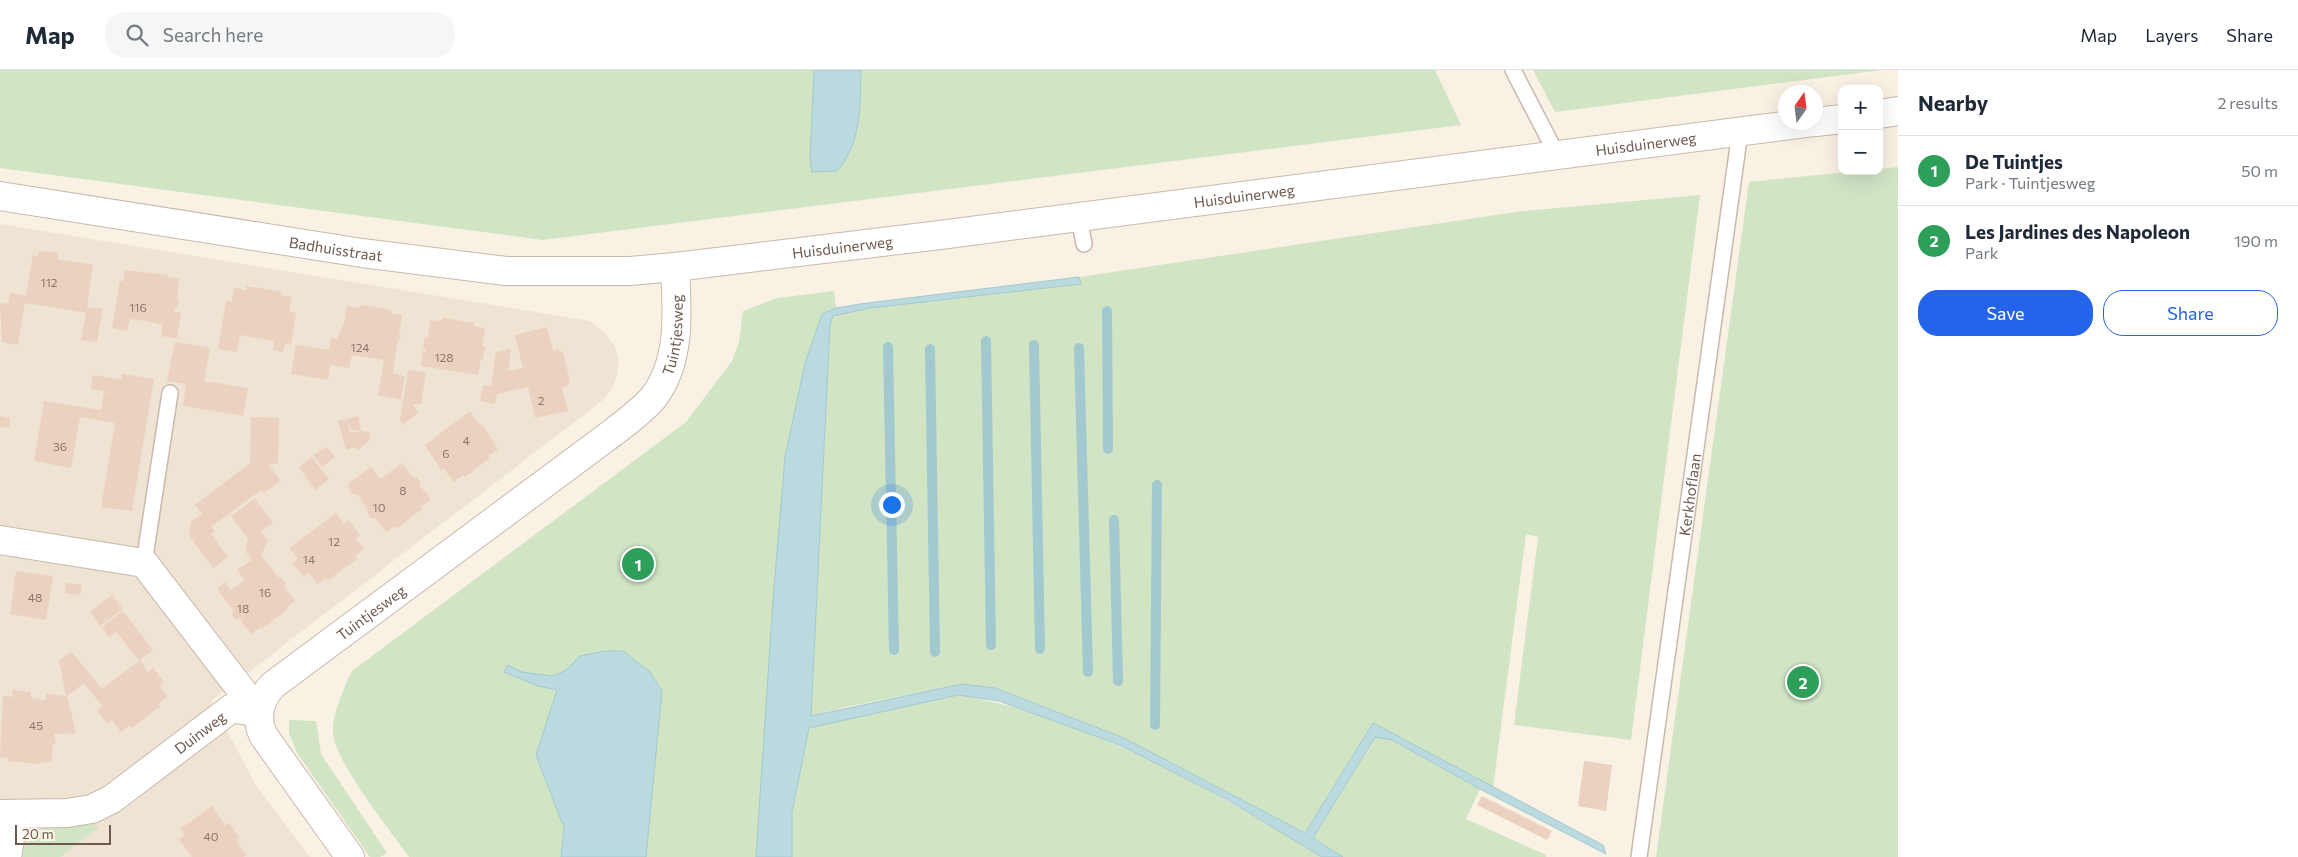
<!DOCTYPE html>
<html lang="en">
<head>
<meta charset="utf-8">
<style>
  :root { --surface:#fff; --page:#f6f6f7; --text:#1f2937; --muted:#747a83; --line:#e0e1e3; --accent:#2563eb }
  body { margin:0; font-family:Commissioner,sans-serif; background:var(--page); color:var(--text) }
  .controls { position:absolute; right:15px; top:15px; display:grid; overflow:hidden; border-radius:10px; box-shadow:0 5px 20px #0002 }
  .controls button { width:45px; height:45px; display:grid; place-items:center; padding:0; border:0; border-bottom:1px solid var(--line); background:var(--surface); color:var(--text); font:25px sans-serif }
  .compass { position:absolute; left:1778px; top:15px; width:45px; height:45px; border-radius:50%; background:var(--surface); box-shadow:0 5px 20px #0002; rotate:14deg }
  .scale { position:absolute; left:15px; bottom:12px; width:96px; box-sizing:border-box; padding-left:5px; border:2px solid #6e594d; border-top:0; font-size:14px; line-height:18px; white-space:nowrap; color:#6e594d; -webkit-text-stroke:4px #fcf5e9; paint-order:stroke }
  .you { position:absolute; left:891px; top:434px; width:18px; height:18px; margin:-12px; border:4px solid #fff; border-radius:50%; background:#1a73e8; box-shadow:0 0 0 8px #1a73e833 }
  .badge { display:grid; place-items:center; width:32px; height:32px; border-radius:50%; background:var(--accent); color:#fff; font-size:16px; font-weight:700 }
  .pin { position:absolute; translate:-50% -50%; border:2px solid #fff; box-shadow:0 1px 5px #0006 }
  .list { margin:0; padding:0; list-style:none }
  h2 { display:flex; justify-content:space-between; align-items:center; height:65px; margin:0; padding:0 20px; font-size:21px }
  h2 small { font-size:16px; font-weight:400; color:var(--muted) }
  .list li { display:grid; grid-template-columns:32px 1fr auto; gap:15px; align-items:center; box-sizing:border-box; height:70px; padding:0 20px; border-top:1px solid var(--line) }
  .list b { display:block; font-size:19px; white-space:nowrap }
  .list p { margin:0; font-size:16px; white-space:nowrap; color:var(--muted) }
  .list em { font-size:16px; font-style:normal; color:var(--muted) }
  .actions { display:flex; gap:10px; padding:15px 20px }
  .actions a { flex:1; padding:11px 0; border:1px solid var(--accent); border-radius:20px; text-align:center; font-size:18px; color:var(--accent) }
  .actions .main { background:var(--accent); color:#fff }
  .icon { flex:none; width:28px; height:28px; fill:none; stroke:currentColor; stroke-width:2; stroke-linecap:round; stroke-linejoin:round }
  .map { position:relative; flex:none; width:1898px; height:787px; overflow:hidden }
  header { display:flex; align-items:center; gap:30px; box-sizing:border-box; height:70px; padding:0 25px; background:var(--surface); border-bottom:1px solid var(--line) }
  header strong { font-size:24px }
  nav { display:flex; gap:28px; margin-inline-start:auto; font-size:18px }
  .search { width:350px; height:45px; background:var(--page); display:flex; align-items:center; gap:12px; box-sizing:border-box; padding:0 18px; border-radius:20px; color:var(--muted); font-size:19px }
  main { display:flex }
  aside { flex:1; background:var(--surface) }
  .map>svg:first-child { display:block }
  .residential { fill:#efe3d3 }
  .green { fill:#d1e4c4 }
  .water { fill:#bbdae0; stroke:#a2c9d0 }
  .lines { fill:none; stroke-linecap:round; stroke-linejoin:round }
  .stream { stroke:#a2c9d0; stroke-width:10 }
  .building { fill:#ebd1bf }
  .service-casing { stroke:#c8b9ac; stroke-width:18 }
  .minor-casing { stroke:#c8b9ac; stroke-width:30 }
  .tertiary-casing { stroke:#c8b9ac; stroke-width:30 }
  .service { stroke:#fff; stroke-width:15 }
  .minor { stroke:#fff; stroke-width:28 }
  .tertiary { stroke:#fff; stroke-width:28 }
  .labels { text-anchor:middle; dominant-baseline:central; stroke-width:4.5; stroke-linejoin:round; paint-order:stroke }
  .number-label { font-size:12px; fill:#8d776a }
  .street-label { font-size:15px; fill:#6e594d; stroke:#fcf5e9 }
</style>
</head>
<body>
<header>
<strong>Map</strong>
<div class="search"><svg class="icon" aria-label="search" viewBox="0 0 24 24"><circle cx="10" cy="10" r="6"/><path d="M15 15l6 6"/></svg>Search here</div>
<nav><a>Map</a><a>Layers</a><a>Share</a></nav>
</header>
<main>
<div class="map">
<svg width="1898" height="787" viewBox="0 0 1898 787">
  <rect width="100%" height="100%" fill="#f9f1e4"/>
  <path class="residential" d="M0 154 590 251 604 262 614 275 619 290 617 304 613 317 603 330 211 631 256 715 310 787H0Z"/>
  <path class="green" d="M0 0H814L810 89 812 102 859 52 861 0H1435L1461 55 543 170 0 98Z
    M1533 0H1882L1555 42Z
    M1898 97V787H1656L1749 112 1856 101H1879V99Z
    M1700 125 1631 670 1514 655 1538 467 1526 464 1493 718 1373 653 1305 763 1124 668 995 618 962 614 846 637 811 646 830 255 833 245 870 238 1081 214 1079 207 1523 141Z
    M834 221 836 238 822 244 816 265 766 787H409C390 760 335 692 333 663 332 645 344 617 352 601L686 352 732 291 739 272 743 241 777 228Z
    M958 625C1090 647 1208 718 1322 787H792V743L809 658Z
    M289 650 316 651 321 684 387 783 380 787H370L297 683 289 663Z
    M1375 667 1392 670 1480 719 1466 749 1546 785V787H1343L1313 768Z
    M90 752 99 757 60 787H23C23 752 65 755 90 752Z"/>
  <path class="water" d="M814 0H861C860 35 862 73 837 101L812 102 810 89Z
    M1079 207 1081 214 870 238 833 246 830 255 811 646 962 614 995 618 1124 668 1305 763 1373 653 1603 775 1606 784 1480 719 1392 670 1375 667 1313 768 1343 787H1322L1226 729 1120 675 999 631 958 625 809 658 792 742V787H756L773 530 785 387 805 293 822 244 836 238 860 234Z
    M605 581H623L650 602 662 621 646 787H561L564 758 536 685 557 620 538 616 504 602 508 595 522 602 552 606 565 601 580 586Z"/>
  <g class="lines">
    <path class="stream" d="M1107 241 1108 379
      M986 271 991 575
      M1034 275 1040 579
      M888 277 894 580
      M1079 278 1088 602
      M930 279 935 582
      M1114 450 1118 611
      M1155 655 1157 415"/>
  </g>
  <path class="building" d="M39 181 59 183 58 189 93 195 87 237 103 239 97 272 81 270 86 243 25 233 18 275 2 272 0 233 8 234 10 223 26 226 33 185 38 186Z
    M125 200 168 205V207L179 209 177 228 179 230 178 236 175 238 174 242 181 243 177 268 161 266 163 255 145 251 130 249 127 261 112 258 120 211H123Z
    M246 216 281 222V225L292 227 289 241 296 243 291 274 285 273 283 282 273 280 274 271 240 265 237 282 218 279 226 231 232 232 234 218 246 220Z
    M360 235 391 240 390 243 402 245 399 263 401 266 397 274 393 304 405 306 401 330 378 325 384 290 352 285 349 298 330 295 328 310 291 304 296 275 329 280 331 268 337 269 344 254 347 236 359 238Z
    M443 248 474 253V256L485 258 482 276H485L483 289H481L478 305 421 296 423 282 425 283 426 280 423 279 425 267 428 268 430 250 442 251Z
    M547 257 553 281 558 279 559 282 563 281 570 313 562 318 568 341 535 348 528 317 497 324 495 334 480 331 483 315 491 316 496 282 511 279 508 301 523 298 515 265Z
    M175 272 210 278 204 311 248 318 243 346 183 336 186 314 167 311Z
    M408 300 426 302 421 334H413L418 343 402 355 400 350Z
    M122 304 154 309 132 441 101 437 115 353 80 347 71 398 34 391 44 331 101 340 104 322 120 324 91 319 93 305 121 310Z
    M470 341 480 355 482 354 498 379 488 386 490 388 465 407 463 405 454 412 443 398 441 400 425 375Z
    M0 346 10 348 9 358 0 357Z
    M358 346 361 361 351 360 348 349Z
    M251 347 279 348 278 394H268L281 411 264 423 261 420 211 457 215 461 211 464 228 487 213 498 189 465 191 452 202 444 195 435 250 393Z
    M348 349 350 363 361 361 370 362 369 371 358 380 355 377 346 380 338 351Z
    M327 377 335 387 322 397 313 385Z
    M312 387 329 409 315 420 299 397Z
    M402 393 413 407 417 408 420 412 419 415 431 429 421 437 422 439 397 458 395 456 386 462 376 449 371 448 368 444V440L358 425 353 424 348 418 349 413 371 397 380 409Z
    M255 428 273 453 261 461 268 471 261 485 278 507 281 508 285 513V517L295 531 286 538 287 540 262 559 261 557 251 564 240 549H236L232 545 233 540 217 519 225 512 231 520 245 510 237 500 252 490 246 482 248 469 231 446Z
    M336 443 344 454 349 450 360 465 355 468 364 479 355 486 357 489 328 510 326 508 317 514 309 503 303 507 293 493 298 489 289 478Z
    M16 501 53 506 46 550 10 544Z
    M66 513 82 515 80 525 65 523Z
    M112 525 123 539 100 556 90 542Z
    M123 541 153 580 140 590 148 602 153 598 164 612 159 615 167 627 158 634 160 636 132 658 130 655 121 662 112 650 107 654 97 640 102 636 84 613 67 626 76 663 54 664 56 673 53 675 51 693 40 692 39 694 8 691V688L0 687 3 626 12 627 13 620 31 622V628L45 630 46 624 66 626 59 591 72 582 102 619 139 591 116 561 109 567 102 557Z
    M1584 691 1612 695 1606 741 1578 736Z
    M1482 726 1552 761 1547 770 1477 735Z
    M212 736 225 755 229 753 240 768 236 771 246 785 243 787H192L179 769 185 765 180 759Z"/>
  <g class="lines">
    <g class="service-casing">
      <g id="service">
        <path d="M1513 0 1557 85"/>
        <path d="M1079 147 1084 174"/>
        <path d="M144 493 170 323"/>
        <path id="s1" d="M1639 787 1740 62"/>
      </g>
    </g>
    <g class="minor-casing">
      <g id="minor">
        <path id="s2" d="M0 126 362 183 506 201H630L675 197"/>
        <path d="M0 470 144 493 259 643"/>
        <path id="s3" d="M0 744 67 743 92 739 112 729 232 638 259 643"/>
        <path d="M7 787 14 745"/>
      </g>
    </g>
    <g class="tertiary-casing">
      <g id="tertiary">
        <path d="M1879 44 1898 41"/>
        <path d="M1816 52 1842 49"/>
        <path id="s4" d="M350 787 263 665C255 647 260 628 273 615L603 370C620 357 639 344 653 328 682 291 677 240 675 197L940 165 1813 52"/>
      </g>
    </g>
    <use href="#service" class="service"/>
    <use href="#minor" class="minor"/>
    <use href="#tertiary" class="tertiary"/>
  </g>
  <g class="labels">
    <g class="number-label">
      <text x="49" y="212">112</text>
      <text x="138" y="237">116</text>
      <text x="360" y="277">124</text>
      <text x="444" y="287">128</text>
      <text x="541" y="330">2</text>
      <text x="466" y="370">4</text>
      <text x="60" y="376">36</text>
      <text x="446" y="383">6</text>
      <text x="403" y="420">8</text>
      <text x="379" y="437">10</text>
      <text x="334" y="471">12</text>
      <text x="309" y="489">14</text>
      <text x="265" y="522">16</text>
      <text x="35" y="527">48</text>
      <text x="243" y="538">18</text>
      <text x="36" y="655">45</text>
      <text x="211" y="766">40</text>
    </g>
    <g class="street-label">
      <text stroke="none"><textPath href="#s4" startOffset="1795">Huisduinerweg</textPath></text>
      <text stroke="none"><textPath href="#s4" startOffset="1390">Huisduinerweg</textPath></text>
      <text stroke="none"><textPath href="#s4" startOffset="985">Huisduinerweg</textPath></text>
      <text stroke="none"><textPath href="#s2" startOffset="340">Badhuisstraat</textPath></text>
      <text stroke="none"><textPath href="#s4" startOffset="748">Tuintjesweg</textPath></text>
      <text stroke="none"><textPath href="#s1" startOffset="366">Kerkhoflaan</textPath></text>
      <text stroke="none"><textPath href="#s4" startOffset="326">Tuintjesweg</textPath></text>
      <text stroke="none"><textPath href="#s3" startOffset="225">Duinweg</textPath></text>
    </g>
  </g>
</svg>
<div class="controls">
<button>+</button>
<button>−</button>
</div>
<svg class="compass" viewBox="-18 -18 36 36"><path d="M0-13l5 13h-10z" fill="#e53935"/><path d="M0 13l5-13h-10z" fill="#747a83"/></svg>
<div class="scale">20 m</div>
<div class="you"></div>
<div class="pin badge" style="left:638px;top:494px;background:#2e9e5b">1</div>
<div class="pin badge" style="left:1803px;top:612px;background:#2e9e5b">2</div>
</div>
<aside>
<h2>Nearby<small>2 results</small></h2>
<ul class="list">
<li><span class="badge" style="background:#2e9e5b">1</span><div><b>De Tuintjes</b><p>Park · Tuintjesweg</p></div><em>50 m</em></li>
<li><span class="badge" style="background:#2e9e5b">2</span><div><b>Les Jardines des Napoleon</b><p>Park</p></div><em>190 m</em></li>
</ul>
<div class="actions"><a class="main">Save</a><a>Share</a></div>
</aside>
</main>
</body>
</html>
